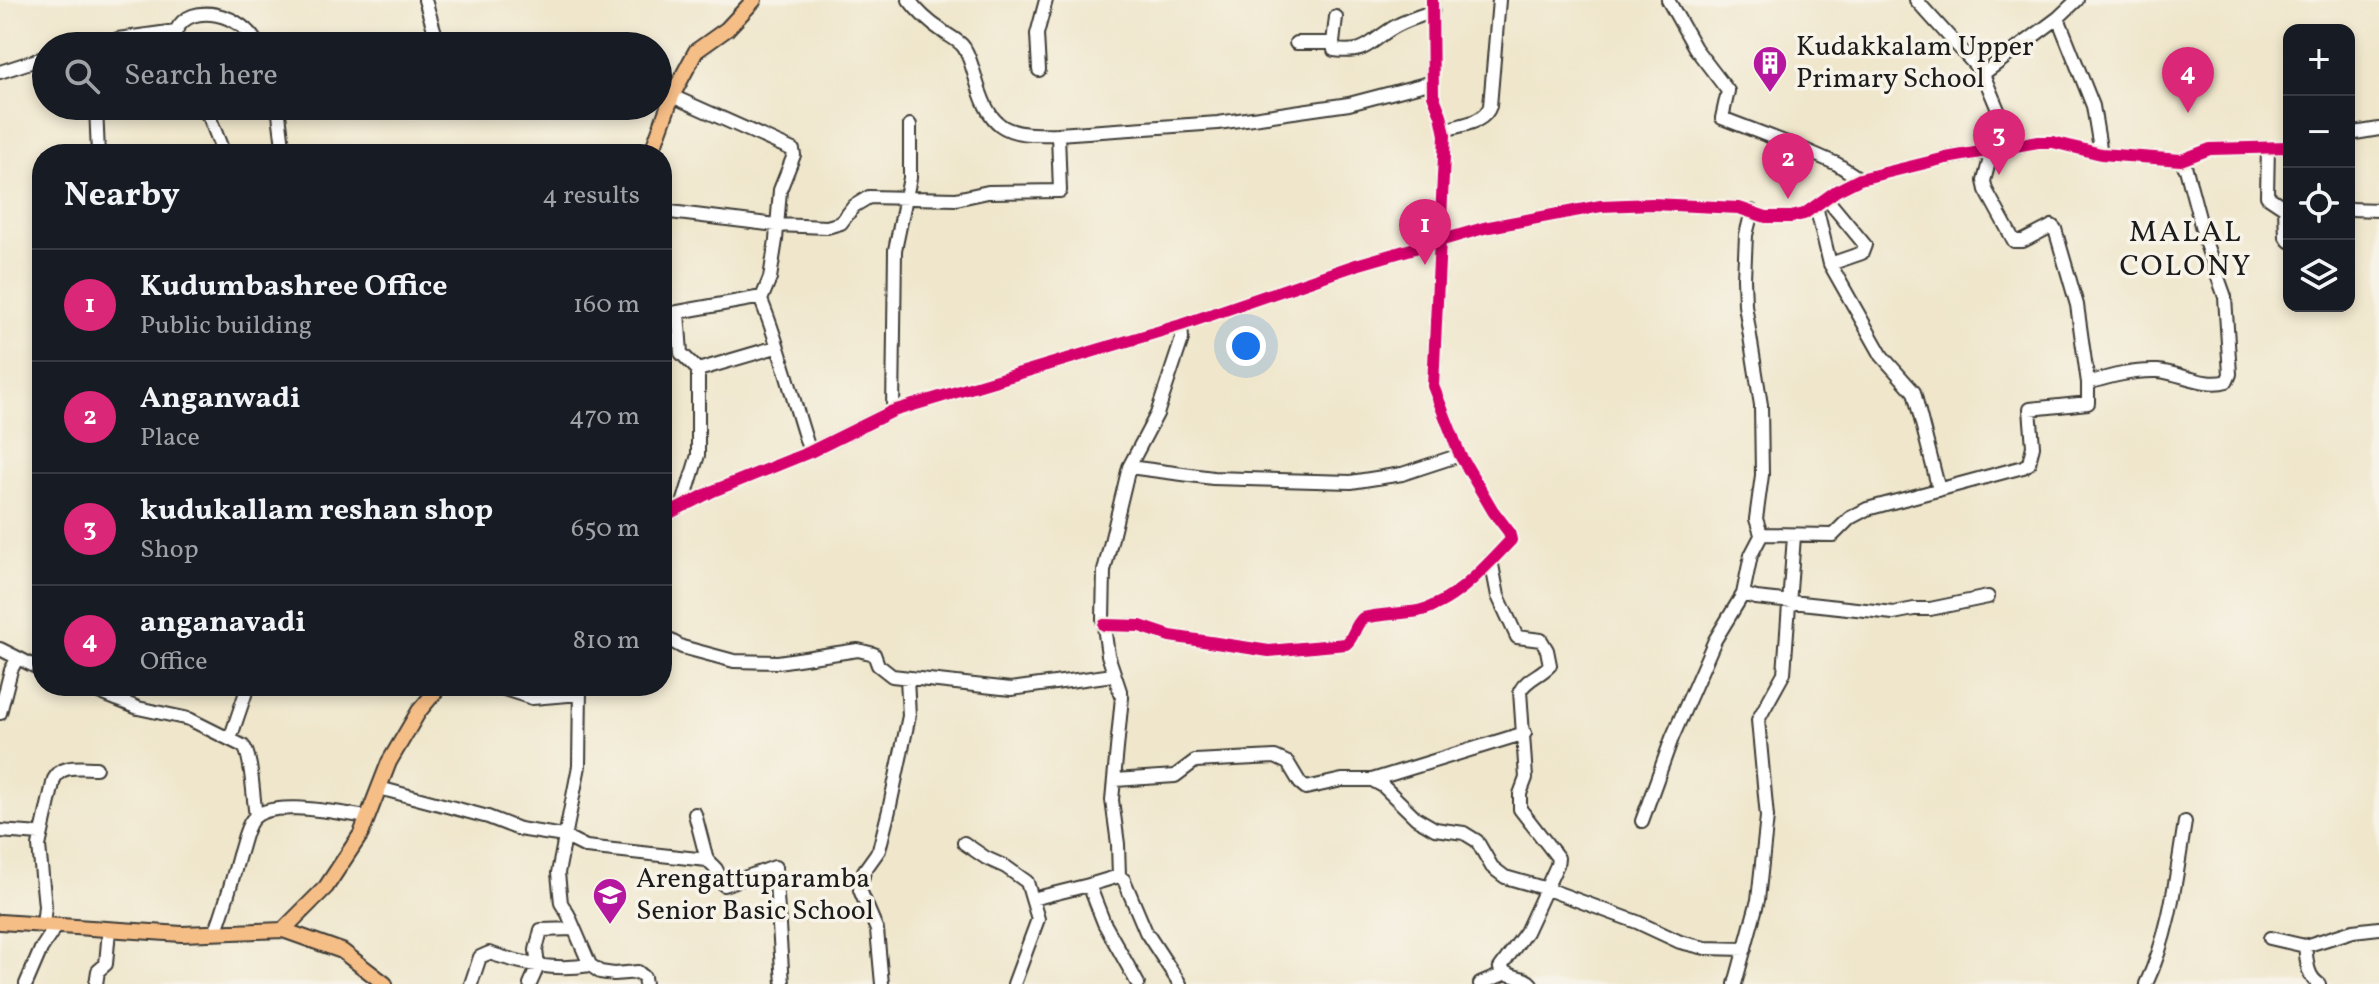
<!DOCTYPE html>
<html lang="en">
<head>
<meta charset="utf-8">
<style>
  :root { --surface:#171b24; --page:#20242c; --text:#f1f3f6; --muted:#9ea1a6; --line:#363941; --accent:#db2777 }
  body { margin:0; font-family:Vollkorn,serif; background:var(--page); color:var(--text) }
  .controls { position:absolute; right:24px; top:24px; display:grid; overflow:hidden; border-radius:16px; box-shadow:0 4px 12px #0003 }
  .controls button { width:72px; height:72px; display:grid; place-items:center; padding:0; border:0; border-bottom:2px solid var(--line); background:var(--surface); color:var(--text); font:40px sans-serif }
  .you { position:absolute; left:1246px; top:346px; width:28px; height:28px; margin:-20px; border:6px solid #fff; border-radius:50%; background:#1a73e8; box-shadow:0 0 0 12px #1a73e833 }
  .badge { display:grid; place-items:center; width:52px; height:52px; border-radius:50%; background:var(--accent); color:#fff; font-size:26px; font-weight:700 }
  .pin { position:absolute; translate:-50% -66px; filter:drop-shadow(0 2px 4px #0008) }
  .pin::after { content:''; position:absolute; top:42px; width:28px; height:24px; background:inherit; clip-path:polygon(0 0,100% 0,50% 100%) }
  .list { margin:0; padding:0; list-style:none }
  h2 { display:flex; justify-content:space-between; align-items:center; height:104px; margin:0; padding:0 32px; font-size:34px }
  h2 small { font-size:26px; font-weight:400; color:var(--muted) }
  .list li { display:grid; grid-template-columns:52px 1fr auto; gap:24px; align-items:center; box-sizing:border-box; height:112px; padding:0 32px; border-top:2px solid var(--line) }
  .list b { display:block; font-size:30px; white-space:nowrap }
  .list p { margin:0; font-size:26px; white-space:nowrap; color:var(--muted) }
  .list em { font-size:26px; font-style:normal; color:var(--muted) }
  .icon { flex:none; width:44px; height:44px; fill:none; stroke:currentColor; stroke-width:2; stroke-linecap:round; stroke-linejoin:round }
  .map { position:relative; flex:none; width:2379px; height:984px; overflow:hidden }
  .search { position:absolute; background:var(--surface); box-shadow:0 4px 12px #0003; left:32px; top:32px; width:640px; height:88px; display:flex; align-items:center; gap:20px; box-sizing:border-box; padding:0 28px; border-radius:44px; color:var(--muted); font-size:30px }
  .panel { position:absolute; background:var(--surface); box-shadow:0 4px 12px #0003; left:32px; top:144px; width:640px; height:552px; border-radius:32px }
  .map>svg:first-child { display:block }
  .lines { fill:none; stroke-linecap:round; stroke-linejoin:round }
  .minor-casing { stroke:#3c3a36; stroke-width:16 }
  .major-casing { stroke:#3c3a36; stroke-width:18 }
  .minor { stroke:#fff; stroke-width:12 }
  .major { stroke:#f6be87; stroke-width:14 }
  .cycleway-casing { stroke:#f7f3e8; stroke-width:17 }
  .cycleway { stroke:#d6006c; stroke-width:12 }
  .labels { text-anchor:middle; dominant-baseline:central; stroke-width:7; stroke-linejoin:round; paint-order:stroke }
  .poi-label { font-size:28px; fill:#1c1c1c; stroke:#f7f3e8; text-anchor:start }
  .neighbourhood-label { font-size:30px; letter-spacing:2px; fill:#1c1c1c; stroke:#f7f3e8 }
</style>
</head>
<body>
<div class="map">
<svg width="2379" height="984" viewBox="0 0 2379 984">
  <rect width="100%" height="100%" fill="#f7f3e8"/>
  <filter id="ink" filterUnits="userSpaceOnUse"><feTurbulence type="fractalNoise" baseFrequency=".0125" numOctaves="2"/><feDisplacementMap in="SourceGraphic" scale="16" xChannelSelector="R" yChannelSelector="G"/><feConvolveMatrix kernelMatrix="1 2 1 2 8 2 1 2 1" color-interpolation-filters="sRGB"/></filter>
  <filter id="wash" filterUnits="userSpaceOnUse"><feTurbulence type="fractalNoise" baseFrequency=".006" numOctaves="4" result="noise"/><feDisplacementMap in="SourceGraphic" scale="32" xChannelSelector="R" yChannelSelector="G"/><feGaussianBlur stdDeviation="1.8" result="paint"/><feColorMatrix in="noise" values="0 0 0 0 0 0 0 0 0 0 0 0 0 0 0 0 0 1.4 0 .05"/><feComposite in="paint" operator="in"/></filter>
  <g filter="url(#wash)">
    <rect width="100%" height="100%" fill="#efe6cb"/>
  </g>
  <g filter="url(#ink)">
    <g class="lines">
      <g class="minor-casing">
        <path id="minor" d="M425 0 439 46
          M909 0C918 12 929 22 941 30 947 35 956 39 962 45 968 51 971 64 974 73 990 129 1001 136 1058 134
          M1668 0 1695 48 1728 91 1722 118 1803 149 1837 164 1860 179
          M1916 0 1983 74 2058 18
          M2077 0 2058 18 2093 106 2101 154
          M1296 43H1333L1334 50C1366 54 1367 44 1391 29 1404 20 1419 17 1433 11
          M1333 43 1336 17
          M113 46 118 39 176 31C190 0 244 14 258 46
          M1039 70 1037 34 1046 0
          M0 72 46 57
          M1983 74 2001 117 1984 181 1986 190 2014 241H2023L2052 226 2055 229 2077 305 2088 383C2111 376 2134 370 2158 371 2181 373 2205 388 2227 381L2230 374 2225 297 2206 244 2186 169 2181 160
          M672 96 793 150 794 155 780 190 776 240 770 278 761 300C781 348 793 402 810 452
          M96 106 98 154
          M198 106 209 116 224 154
          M278 106 284 154
          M1445 130C1461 124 1484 124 1490 106L1499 0
          M2349 134 2379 129
          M2268 147 2267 196 2285 208 2286 237 2289 241
          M1826 198 1865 245 1862 253 1830 264
          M1816 206 1830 264 1882 356 1914 392 1939 490
          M2350 209 2379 210
          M662 211 776 225 827 227 841 223 854 206 869 197 956 199 988 192 1060 191 1058 134 1218 123 1349 104 1433 82
          M1752 211 1746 235 1744 278 1745 305 1761 405 1762 475 1756 519 1761 534 1833 535 1850 518 1867 509 2023 467 2029 463 2033 446 2030 409 2088 403V383
          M662 315 678 312
          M698 370 681 353 678 312 762 297
          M893 411 895 250 910 178V125
          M1129 467 1213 478 1351 482 1402 474 1460 455
          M682 507 698 455V370L776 347
          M662 517 713 491 810 452 893 411 1181 325 1356 265 1484 228 1601 206 1652 204 1739 208 1766 217H1791L1804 214 1836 191 1860 179 1946 158 2038 142H2053L2101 154 2181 160 2210 149 2289 147
          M1491 560 1498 596 1517 637 1541 640 1547 650 1550 665C1540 676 1527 678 1520 691L1526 778 1520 794V809L1558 858 1557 865 1526 932 1500 968C1509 979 1524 975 1531 984
          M1743 594 1756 598 1893 613 1914 609H1930L1988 597
          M1104 625 1140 626 1170 636 1269 651 1346 644C1354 638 1354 626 1363 618 1381 614 1400 614 1418 611 1455 603 1486 566 1511 540L1509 532 1493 511 1460 455 1433 386 1445 135 1441 115 1433 95 1432 0
          M662 636 682 647 734 661 778 662 858 650 874 654 878 665 892 676 1011 689 1113 675
          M0 649 42 670
          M84 686 138 708 189 719 243 746C252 754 253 800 256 816
          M495 686 532 698 580 694
          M580 686 579 766 558 873 561 903 568 914 590 965 600 972 614 974 638 972 644 977 645 984
          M0 713 11 670 17 659
          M230 739 248 686
          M1115 780 1175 776 1195 761 1275 757 1288 763 1300 783 1306 788 1342 780H1372L1383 786 1416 818 1435 829 1464 833 1477 841 1492 867 1505 877 1547 889 1637 922 1680 942 1705 948 1745 949
          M1372 780 1525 733
          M379 788 488 817 519 829 564 836 586 847 707 860 695 814
          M1642 821 1672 738 1715 640 1743 594 1751 555 1762 534
          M0 831 40 834
          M964 843 986 858 1006 867 1027 882 1038 919 1014 984
          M707 860 716 869 724 885 775 867 783 984
          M1119 876 1089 885 1104 923 1138 984
          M1032 899 1089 885
          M43 926 45 906 39 846 54 779C62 764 80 768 96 768
          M215 933C225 907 232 881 239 855 243 844 245 829 252 820 268 797 344 814 367 817
          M2270 938 2305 946 2353 931 2379 928
          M2305 946C2307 959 2306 976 2319 984
          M26 984 41 949 56 926
          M96 984 98 971 106 964 109 930
          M471 984 480 957 489 953C523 964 554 971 590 965
          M530 984 538 966 536 950 541 930 574 929
          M882 984 877 930 860 890 864 871 879 850 889 810 909 716 907 678
          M1180 984 1146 932 1124 880 1119 876 1118 844 1112 800 1122 697 1108 655 1103 619 1104 571 1129 467 1157 414 1182 339 1181 325
          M1480 984 1504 974
          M1735 984 1758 900 1767 817 1758 720 1784 673 1794 536
          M2146 984C2170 933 2176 877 2185 822"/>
      </g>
      <g class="major-casing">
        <path id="major" d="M651 154 672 96 696 51 727 29 754 0
          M0 922 182 934 283 930 342 951 385 984
          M283 930 326 887 361 834 389 762 419 711 440 686"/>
      </g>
      <use href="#minor" class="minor"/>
      <use href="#major" class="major"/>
      <g class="cycleway-casing">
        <path id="cycleway" d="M662 517 713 491 810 452 893 411 1181 325 1356 265 1484 228 1601 206 1652 204 1739 208 1766 217H1791L1804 214 1836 191 1860 179 1946 158 2038 142H2053L2101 154 2181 160 2210 149 2289 147
          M1104 625 1140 626 1170 636 1269 651 1346 644C1354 638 1354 626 1363 618 1381 614 1400 614 1418 611 1455 603 1486 566 1511 540L1509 532 1493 511 1460 455 1433 386 1445 135 1441 115 1433 95 1432 0"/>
      </g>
      <use href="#cycleway" class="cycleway"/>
    </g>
  </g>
  <defs>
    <g id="building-pin" transform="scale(1.8)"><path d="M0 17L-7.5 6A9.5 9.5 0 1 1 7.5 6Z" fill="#b5179e" stroke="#f7f3e8"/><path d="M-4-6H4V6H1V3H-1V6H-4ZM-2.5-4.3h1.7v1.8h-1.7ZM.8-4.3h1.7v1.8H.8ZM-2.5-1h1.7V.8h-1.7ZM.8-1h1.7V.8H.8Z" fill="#fff"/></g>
    <g id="school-pin" transform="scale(1.8)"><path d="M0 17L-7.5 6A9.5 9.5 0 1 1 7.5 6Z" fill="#b5179e" stroke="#f7f3e8"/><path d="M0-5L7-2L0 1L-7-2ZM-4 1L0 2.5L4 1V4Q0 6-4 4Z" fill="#fff"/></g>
  </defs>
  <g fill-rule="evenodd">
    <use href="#building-pin" x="1770" y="63"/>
    <use href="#school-pin" x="610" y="895"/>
  </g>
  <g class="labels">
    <g class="poi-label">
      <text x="1796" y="47">Kudakkalam Upper<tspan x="1796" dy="32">Primary School</tspan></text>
      <text x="636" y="879">Arengattuparamba<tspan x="636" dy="32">Senior Basic School</tspan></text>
    </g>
    <g class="neighbourhood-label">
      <text x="2186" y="233">MALAL<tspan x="2186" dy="34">COLONY</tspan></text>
    </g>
  </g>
</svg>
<div class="controls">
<button>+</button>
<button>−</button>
<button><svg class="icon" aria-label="locate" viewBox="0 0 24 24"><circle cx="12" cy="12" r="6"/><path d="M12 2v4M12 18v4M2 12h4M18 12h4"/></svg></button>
<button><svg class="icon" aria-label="layers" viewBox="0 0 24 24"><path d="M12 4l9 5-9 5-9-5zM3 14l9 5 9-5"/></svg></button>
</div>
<div class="you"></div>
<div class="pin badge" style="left:1425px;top:265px">1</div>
<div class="pin badge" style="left:1788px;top:199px">2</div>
<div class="pin badge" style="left:1999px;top:175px">3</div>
<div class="pin badge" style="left:2188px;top:113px">4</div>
<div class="search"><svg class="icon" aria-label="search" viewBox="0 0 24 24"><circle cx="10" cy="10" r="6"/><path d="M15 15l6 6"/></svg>Search here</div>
<section class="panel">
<h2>Nearby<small>4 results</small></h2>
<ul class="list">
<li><span class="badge">1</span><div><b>Kudumbashree Office</b><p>Public building</p></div><em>160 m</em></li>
<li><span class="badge">2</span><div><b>Anganwadi</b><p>Place</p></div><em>470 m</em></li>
<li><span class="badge">3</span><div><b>kudukallam reshan shop</b><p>Shop</p></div><em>650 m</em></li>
<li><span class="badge">4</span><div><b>anganavadi</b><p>Office</p></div><em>810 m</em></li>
</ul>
</section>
</div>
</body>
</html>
